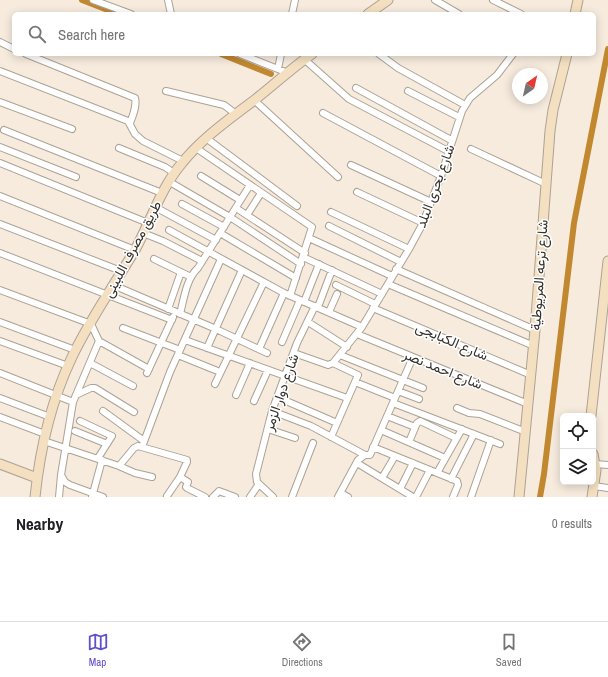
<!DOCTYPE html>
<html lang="en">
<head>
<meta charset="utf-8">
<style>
  :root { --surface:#fff; --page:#f2f2f2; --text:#202124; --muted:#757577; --line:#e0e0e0; --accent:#6051ca }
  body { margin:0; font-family:"Archivo Narrow",Vazirmatn,sans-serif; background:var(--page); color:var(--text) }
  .controls { position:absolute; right:12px; bottom:12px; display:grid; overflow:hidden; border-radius:6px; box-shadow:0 2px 10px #0003 }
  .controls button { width:36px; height:36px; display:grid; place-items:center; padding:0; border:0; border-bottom:1px solid var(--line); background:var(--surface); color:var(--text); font:20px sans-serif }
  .compass { position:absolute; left:512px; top:68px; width:36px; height:36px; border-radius:50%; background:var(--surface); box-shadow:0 2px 10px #0003; rotate:34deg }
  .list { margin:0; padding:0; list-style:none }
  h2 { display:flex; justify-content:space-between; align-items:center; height:52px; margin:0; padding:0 16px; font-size:17px }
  h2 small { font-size:13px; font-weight:400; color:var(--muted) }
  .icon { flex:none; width:22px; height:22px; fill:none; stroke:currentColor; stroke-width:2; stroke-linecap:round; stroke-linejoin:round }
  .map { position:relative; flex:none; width:608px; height:497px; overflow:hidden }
  .search { position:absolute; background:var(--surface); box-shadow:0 2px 10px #0003; left:12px; right:12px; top:12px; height:44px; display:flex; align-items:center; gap:10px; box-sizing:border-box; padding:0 14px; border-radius:6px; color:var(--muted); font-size:15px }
  .sheet { height:124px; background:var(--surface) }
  nav { display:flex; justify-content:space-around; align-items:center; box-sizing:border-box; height:56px; border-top:1px solid var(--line); background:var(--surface); font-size:11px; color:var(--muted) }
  nav a { display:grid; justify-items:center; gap:2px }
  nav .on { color:var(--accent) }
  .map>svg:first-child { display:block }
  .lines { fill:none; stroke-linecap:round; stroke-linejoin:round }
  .canal { stroke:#c18830; stroke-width:6 }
  .street-casing { stroke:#aca295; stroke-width:8 }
  .secondary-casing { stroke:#aca295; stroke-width:11 }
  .street { stroke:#fff; stroke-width:6 }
  .secondary { stroke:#f4e0c1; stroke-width:9 }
  .labels { text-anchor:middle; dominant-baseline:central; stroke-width:3; stroke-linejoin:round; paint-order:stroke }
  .street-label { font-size:14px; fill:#36322d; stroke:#fff }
</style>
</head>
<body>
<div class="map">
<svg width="608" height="497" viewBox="0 0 608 497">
  <rect width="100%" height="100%" fill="#f6ebdd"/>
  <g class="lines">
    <path class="canal" d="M82 0 118 14
      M221 54 271 74
      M540 497 544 474 574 223 608 49"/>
    <g class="street-casing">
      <path id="street" d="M93 0 131 14
        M168 0 171 14
        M435 0 459 14
        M493 0 521 14
        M292 14 295 0
        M0 42 14 49
        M26 54 135 98C137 106 133 115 130 123
        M240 54 288 73
        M379 54 398 68 465 105
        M304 59 349 99 448 151
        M278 69 281 54
        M0 71 128 121 135 134 143 141 183 161
        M356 88 451 140
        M166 91 224 105 236 114
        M408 91 459 117
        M254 100 338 177
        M0 102 72 129
        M323 113 441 176
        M4 130 162 193
        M206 138 297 206
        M0 147 76 177
        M119 148 165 167 174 173
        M196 148 312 227 290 296
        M471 149 546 184
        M0 163 148 223
        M351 165 431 202
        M201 176 240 200
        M168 181 230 217 301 264
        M357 192 423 223
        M0 196 135 250
        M182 204 224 227
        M155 207 216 240
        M236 208 305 253
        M331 212 409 249
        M247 215 261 193
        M0 224 121 271
        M329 226 401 262
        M169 230 284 293 362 327
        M143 233 163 241 202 261
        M220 233 296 278
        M309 238 392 276
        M0 253 172 320
        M303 257 382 294
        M154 259 191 277
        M396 269 535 330
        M388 284 534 346
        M113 285 216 329 267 353
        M336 285 375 304
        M0 290 91 324 99 341 73 402 61 475 65 482 70 485 103 497
        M304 302 319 264
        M318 307 332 270
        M373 308 531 375
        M168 309 181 272
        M329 312 337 294
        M180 314C184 299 186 279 198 268L250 185
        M0 322 75 350
        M308 322 347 347
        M123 328 180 350
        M357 334 528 404
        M185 340 347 398
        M0 341 68 366
        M99 341 149 369
        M282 342 300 300
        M207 348 242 270
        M259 349 284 293
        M294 353 328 365 333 363 358 375 331 437
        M178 355 220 372
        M340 355 423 388
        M90 363 133 386
        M333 363 362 327 409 249 423 223 441 176 462 111 470 98 497 75 513 54
        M0 373 73 402
        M147 373 173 317
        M355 382 395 398
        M215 384 264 282
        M398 391 419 399
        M76 395 91 388H95L134 412
        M236 395 250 363
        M277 397 337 423
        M0 398 50 417
        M254 401 268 370
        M393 403 500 444
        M457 408 469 413 480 414 526 432
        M103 411 144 441
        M272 411 311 426 365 455
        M387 416 415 427
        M0 417 45 434
        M80 421 112 436 98 458
        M268 429 295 438
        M381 430 445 458
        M75 431 107 444
        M44 441 119 466 135 473 152 477
        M409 442 417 423 420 421 456 438
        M142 447 170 372 221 259
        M373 447 457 481 458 485 453 497
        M357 463 413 497
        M595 464 608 465
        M119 466 134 448 138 446 187 460V462L180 477 167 496
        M437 473 462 429
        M180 477 188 482 186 487 187 488 205 497
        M382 478 395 456
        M451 479 474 434
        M594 486 608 488
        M400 489 413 463
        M341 493 348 497
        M59 497 61 475
        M92 497 102 460
        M213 497 219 491 235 497
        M250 497 259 484
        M273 497 257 482 256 474 272 411 297 343 315 306
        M292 497 313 443
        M338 497 358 460 365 455H370L413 357
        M416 497 430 470
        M471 497 491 440"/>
    </g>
    <g class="secondary-casing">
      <path id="secondary" d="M368 14 388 0
        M575 14 578 0
        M591 416 608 261
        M0 464 37 478
        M35 497C40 449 51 401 72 357 89 321 114 285 135 250 151 221 160 189 182 163 203 137 231 118 257 98 276 83 293 67 312 54
        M519 497 535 330 550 131 553 110 567 54
        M592 497 596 470 593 454"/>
    </g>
    <use href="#street" class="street"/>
    <use href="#secondary" class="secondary"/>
  </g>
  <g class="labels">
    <g class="street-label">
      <text transform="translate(435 186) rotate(-70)">شارع بحرى البلد</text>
      <text transform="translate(132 249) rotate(-62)">طريق مصرف اللبينى</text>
      <text transform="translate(539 275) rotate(-86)">شارع ترعه المريوطية</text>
      <text transform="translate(452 341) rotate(23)">شارع الكبابجى</text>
      <text transform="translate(443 369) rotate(22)">شارع احمد نصر</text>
      <text transform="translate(281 392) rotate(-71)">شارع دوار الزمر</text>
    </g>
  </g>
</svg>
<div class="controls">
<button><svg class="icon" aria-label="locate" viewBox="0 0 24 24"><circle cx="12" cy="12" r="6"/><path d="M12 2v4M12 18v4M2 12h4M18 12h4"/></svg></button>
<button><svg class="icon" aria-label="layers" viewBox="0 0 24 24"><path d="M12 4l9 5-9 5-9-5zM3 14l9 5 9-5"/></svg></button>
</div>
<svg class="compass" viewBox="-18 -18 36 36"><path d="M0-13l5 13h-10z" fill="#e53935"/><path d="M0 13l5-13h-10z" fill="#757577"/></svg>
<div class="search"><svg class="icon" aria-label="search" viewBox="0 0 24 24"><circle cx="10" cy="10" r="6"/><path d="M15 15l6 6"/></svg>Search here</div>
</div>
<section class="sheet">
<h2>Nearby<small>0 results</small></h2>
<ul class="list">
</ul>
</section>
<nav>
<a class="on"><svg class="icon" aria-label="map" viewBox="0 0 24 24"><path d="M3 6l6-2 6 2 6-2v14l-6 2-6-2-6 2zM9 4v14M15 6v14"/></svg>Map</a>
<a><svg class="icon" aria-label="directions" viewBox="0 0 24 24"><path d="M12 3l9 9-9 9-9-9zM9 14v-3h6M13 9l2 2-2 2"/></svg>Directions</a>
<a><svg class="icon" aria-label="saved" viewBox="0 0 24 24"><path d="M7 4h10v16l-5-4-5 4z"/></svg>Saved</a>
</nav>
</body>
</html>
